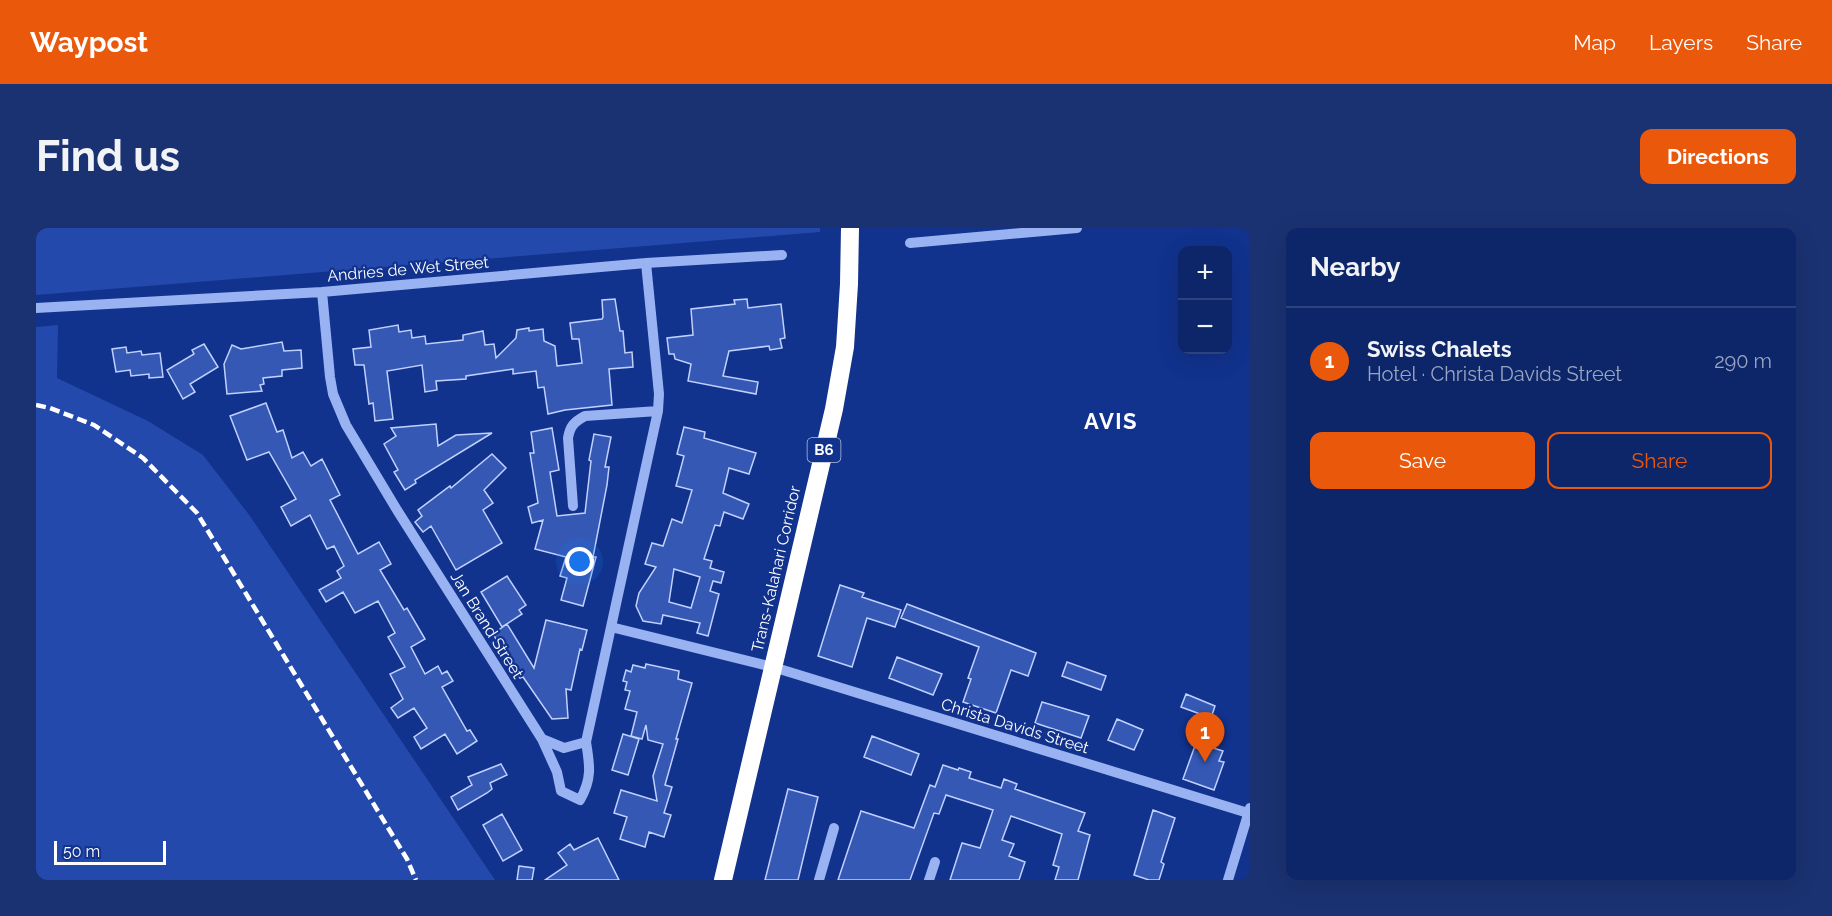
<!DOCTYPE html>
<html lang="en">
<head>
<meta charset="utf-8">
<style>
  :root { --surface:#0d266a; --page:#1b3272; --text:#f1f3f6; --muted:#9aa5c1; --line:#2d437e; --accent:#ea580c }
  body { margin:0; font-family:Raleway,sans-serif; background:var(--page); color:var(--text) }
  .controls { position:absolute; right:18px; top:18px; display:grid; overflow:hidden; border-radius:12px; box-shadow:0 6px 24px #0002 }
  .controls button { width:54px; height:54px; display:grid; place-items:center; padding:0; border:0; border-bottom:2px solid var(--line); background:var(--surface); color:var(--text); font:30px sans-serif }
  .scale { position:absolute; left:18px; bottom:15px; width:112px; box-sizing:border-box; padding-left:6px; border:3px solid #fff; border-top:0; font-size:16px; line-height:21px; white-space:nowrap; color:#fff; -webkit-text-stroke:4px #11328d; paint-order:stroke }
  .you { position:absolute; left:544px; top:334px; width:21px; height:21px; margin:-15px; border:4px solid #fff; border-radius:50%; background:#1a73e8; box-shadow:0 0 0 9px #1a73e833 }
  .badge { display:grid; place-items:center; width:39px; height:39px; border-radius:50%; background:var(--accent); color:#fff; font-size:20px; font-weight:700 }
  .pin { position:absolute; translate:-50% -50px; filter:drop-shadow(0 2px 3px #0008) }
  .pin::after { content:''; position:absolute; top:32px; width:21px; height:18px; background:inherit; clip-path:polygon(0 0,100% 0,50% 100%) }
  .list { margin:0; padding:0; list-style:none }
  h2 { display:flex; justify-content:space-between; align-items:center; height:78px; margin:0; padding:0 24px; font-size:26px }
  h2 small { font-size:20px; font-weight:400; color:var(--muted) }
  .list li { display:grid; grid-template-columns:39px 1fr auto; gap:18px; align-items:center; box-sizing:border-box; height:108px; padding:0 24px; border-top:2px solid var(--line) }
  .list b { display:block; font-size:22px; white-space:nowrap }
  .list p { margin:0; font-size:20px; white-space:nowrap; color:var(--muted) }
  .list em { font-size:20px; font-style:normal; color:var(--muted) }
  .actions { display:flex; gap:12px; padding:18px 24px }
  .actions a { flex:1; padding:14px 0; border:2px solid var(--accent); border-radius:12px; text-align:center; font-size:21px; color:var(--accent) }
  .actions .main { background:var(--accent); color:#fff }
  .map { position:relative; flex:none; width:1214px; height:652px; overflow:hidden; border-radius:12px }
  header { display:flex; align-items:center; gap:36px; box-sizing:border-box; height:84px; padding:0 30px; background:var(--accent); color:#fff }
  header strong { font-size:28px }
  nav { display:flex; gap:33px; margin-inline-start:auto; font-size:21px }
  .intro { display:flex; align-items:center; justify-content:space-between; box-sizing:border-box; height:144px; padding:0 36px }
  h1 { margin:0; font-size:42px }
  .button { padding:15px 27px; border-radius:12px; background:var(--accent); color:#fff; font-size:21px; font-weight:700 }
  main { display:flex; gap:36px; padding:0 36px }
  aside { flex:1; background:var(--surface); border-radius:12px; box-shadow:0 6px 24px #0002 }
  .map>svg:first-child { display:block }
  .green { fill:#2349ac }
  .building { fill:#3558b5; stroke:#c0d1fd; stroke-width:1.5; fill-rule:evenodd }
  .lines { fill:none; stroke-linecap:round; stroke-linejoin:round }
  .minor { stroke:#99b2f2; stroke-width:10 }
  .highway { stroke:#fff; stroke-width:18 }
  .rail { stroke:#fff; stroke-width:4.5; stroke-dasharray:10 4.5; stroke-linecap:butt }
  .labels { text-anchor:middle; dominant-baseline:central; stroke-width:4.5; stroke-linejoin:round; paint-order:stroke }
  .shield { fill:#11328d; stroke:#b8c2dd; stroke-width:1.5 }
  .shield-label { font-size:15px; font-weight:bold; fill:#fff }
  .street-label { font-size:16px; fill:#fff; stroke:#11328d }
  .district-label { font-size:22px; font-weight:bold; letter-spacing:1.5px; fill:#fff; stroke:#11328d }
</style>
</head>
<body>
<header>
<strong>Waypost</strong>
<nav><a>Map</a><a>Layers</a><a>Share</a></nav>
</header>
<div class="intro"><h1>Find us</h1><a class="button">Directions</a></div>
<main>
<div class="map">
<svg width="1214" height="652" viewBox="0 0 1214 652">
  <rect width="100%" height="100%" fill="#11328d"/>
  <path class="green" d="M0 0H784V4L0 67Z
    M22 97 21 150 112 193 167 227 214 288 459 652H0V99Z"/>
  <path class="building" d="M579 71 584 103H587L589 125 596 124 597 139 573 141 576 177 529 182 512 186 508 159 502 160 500 143 477 146V141L430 148V151L400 153 401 162 389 164 386 137 351 143 357 191 339 193 337 175 333 176 328 137H319L317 121 335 119 333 102 362 97 363 104 375 102 376 110 389 108 390 116 427 112V107L447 103 449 117 458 116 460 130 480 110 481 102 493 100V103L507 101 508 113 519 118 521 138 546 135 543 111H536L534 95 566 91 567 89 566 72Z
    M711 71 712 80 745 76 749 110 744 111 746 120 734 122 733 118 693 123 687 148 722 154 720 166 652 153 655 136 639 131 638 126H633L631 110 657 107 655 81 699 76 698 72Z
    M246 114 248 123 265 122 266 140 246 142V148L227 150 228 156 224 157 226 163 191 166 188 136 196 117 205 121Z
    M168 116 182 139 154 156 159 164 147 171 131 142 158 126 156 122Z
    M90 119 91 125 105 123 106 127 124 125 127 149 113 150V146L95 148 94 142 80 144 76 121Z
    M230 175 241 204 247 202 256 230 267 224 275 238 286 231 304 267 294 272 322 326 343 314 355 336 344 342 368 382 371 380 389 411 375 419 389 446 402 438 406 446 411 443 417 453 406 459 431 503 434 502 441 513 421 526 409 506 385 521 378 509 391 500 378 480 362 490 355 480 367 471 354 446 369 439 352 409 359 405 342 373 319 385 307 364 290 374 283 362 305 350 301 343 308 338 298 318 291 321 274 287 255 298 245 279 260 271 233 224 211 232 194 188Z
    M400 196 402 218 420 207 456 205 379 252 380 255 369 262 358 244 362 242 348 216 360 208 355 200Z
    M648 199 669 204 668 210 720 225 713 246 693 240 687 265 713 276 707 291 688 284 684 298 679 297 668 331 676 333 674 340 688 344 685 355 677 353 674 363 683 366 672 408 661 405 664 395 627 387 625 396 607 393 600 378 603 365 620 339 609 336 616 315 627 318 636 291 646 295 656 262 640 258 648 228 641 226ZM638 341 664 349 655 380 633 374Z
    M516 200 523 242 514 244 521 288 549 285 555 233 553 232 558 206 575 209 569 239H573L571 257 557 329H560L547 378 525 372 531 350 524 348 530 329 499 321 507 292 496 295 492 279 502 275 494 225H498L495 204Z
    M456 226 470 240 448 262 457 275 447 282 466 315 420 342 395 298 387 304 379 294 386 288 382 282 414 258 415 260Z
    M471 348 490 377 483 382 486 386 466 399 445 364Z
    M804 357 828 365 826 369 865 382 859 399 831 390 816 439 782 428Z
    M871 376 1000 425 992 448 975 442 960 485 927 474 935 451 932 450 943 419 865 390Z
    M510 392 551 402 546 422 544 421 535 462 530 461 532 490 516 491 487 449 484 450 457 406 471 396 498 440Z
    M861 429 906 446 897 467 853 450Z
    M1031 434 1070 448 1065 462 1026 448Z
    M610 436 643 443 642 451 656 455 640 511H642L629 557 636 559 628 585 635 587 628 609 613 604 609 619 584 611 591 589 578 585 585 562 621 573 617 548 627 516 612 512 610 497 606 511 595 508 601 484 589 481 594 463 589 462 591 454 587 453 590 442 595 444 597 437 609 440Z
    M1150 466 1179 478 1175 490 1145 479Z
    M1006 474 1053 488 1045 510 999 495Z
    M1081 491 1107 502 1098 522 1072 512Z
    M1165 501 1179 506 1174 519 1187 523 1183 533 1188 534 1178 562 1147 551Z
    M587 506 603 511 592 547 576 542Z
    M836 508 883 526 875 547 828 529Z
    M465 536 471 547 454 555 456 561 451 565 422 582 415 569 436 557 432 549Z
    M907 537 922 542 923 540 935 544 933 550 965 560 968 551 981 556 979 561 1049 585 1042 603 1054 607 1042 652H1019L1023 639 1017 637 1026 606 975 588 966 612 978 616 973 628 989 634 983 652H914L926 615 944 620 957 582 910 567 903 586 898 585 874 652H802L825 583 878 600 894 557 899 559Z
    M752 561 782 569 762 652H729Z
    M1117 582 1139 590 1125 634 1128 636 1123 652H1113L1098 647Z
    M466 586 486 622 467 633 447 597Z
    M562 610 583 652H509L531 637 522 625 534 616 538 622Z
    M483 638 498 640 496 652H481Z"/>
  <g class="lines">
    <path class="minor" d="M874 15 1041 0
      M286 64 294 149 297 166 310 197 361 282 506 511 521 544 525 563 544 572C556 551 554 538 550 514L622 183 623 166 610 35
      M0 80 286 64 610 35 746 27
      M537 278 532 210C534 198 538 194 549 188L622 183
      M575 399 737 439 1212 585
      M506 511 528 520 550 514
      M783 652 798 600
      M893 652 899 634
      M1192 652 1214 580"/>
    <path class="highway" d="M687 652 798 181 809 119 813 56 814 0"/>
    <path class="rail" d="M0 177 14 180 58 197 107 230 161 285 371 631 380 652"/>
  </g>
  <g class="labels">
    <rect class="shield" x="771.5" y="210" width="33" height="24" rx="4.5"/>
    <g class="shield-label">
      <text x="788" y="222">B6</text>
    </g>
    <g class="street-label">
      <text transform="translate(372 41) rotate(-5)">Andries de Wet Street</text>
      <text transform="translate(740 341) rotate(-77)">Trans-Kalahari Corridor</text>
      <text transform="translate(451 397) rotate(58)">Jan Brand Street</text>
      <text transform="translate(979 498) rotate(17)">Christa Davids Street</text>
    </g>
    <g class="district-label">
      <text x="1075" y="193">AVIS</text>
    </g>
  </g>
</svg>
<div class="controls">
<button>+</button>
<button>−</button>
</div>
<div class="scale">50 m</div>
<div class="you"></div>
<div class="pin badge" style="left:1169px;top:534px">1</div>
</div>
<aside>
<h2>Nearby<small></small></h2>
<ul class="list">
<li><span class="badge">1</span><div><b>Swiss Chalets</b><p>Hotel · Christa Davids Street</p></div><em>290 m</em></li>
</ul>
<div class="actions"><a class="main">Save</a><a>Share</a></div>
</aside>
</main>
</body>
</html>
